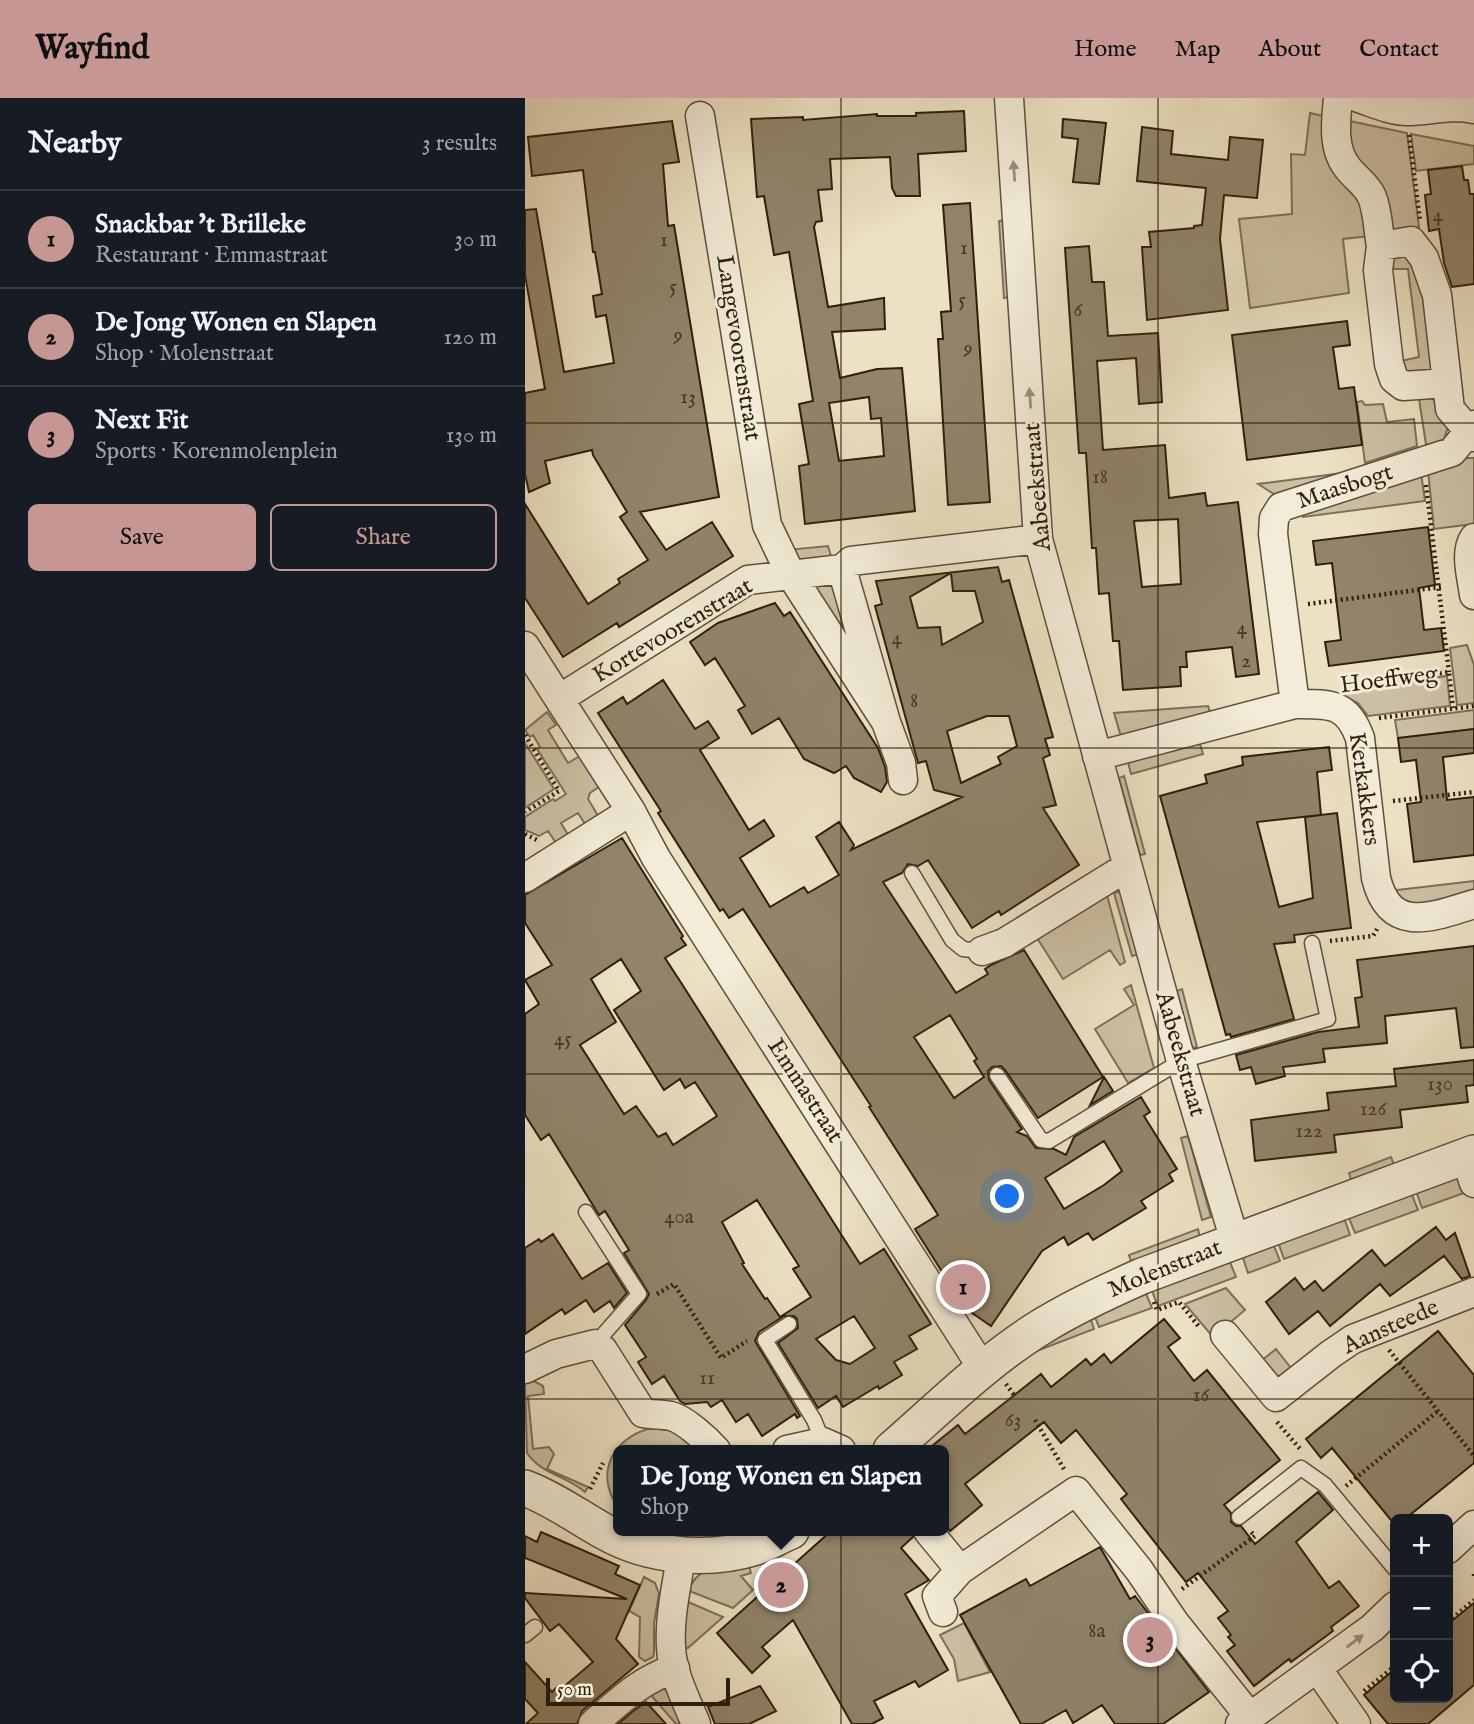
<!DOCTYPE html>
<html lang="en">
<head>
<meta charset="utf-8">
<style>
  :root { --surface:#171b24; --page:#20242c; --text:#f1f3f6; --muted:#9ea1a6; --line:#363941; --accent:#c59692 }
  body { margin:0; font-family:"IM FELL English",serif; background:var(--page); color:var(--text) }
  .controls { position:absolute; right:21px; bottom:21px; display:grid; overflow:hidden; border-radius:10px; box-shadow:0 7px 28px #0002 }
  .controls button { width:63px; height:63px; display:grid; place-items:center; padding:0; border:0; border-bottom:2px solid var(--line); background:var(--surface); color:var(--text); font:35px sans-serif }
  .scale { position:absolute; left:21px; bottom:18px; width:184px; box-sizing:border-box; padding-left:7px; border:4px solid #2f1f0b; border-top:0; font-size:19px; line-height:24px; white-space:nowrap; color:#2f1f0b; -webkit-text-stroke:5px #f3ecd8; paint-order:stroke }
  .you { position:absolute; left:483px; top:1099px; width:24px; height:24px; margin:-18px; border:5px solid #fff; border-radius:50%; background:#1a73e8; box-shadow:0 0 0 10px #1a73e833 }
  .badge { display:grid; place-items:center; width:46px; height:46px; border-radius:50%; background:var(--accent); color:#111; font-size:23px; font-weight:700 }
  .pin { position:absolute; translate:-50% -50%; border:4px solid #fff; box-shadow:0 2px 7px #0006 }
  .popup { position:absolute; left:88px; top:1347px; width:336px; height:91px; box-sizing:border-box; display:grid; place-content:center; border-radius:10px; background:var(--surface); filter:drop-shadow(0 2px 5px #0005); font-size:23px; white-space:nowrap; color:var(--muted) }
  .popup b { font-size:26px; color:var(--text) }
  .popup::after { content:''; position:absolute; left:50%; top:100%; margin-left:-14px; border:14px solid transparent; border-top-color:var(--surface) }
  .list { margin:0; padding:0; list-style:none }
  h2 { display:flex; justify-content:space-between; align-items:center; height:91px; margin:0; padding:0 28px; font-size:30px }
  h2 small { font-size:23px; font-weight:400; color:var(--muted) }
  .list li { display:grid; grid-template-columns:46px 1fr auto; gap:21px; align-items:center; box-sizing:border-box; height:98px; padding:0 28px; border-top:2px solid var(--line) }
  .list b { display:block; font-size:26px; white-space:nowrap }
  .list p { margin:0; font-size:23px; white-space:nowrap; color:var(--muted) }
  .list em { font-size:23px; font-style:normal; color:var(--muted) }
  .actions { display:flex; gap:14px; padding:21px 28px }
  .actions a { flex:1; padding:16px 0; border:2px solid var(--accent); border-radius:10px; text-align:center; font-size:24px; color:var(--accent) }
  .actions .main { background:var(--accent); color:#111 }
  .icon { flex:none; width:38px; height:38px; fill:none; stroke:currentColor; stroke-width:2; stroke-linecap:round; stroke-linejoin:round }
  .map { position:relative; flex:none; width:949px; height:1626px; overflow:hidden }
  header { display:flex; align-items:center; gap:42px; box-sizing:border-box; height:98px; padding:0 35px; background:var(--accent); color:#111 }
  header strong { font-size:33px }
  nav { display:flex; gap:38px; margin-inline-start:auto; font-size:24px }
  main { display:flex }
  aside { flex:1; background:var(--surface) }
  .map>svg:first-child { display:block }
  .green { fill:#ccc0a4; stroke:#7e7058; stroke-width:2 }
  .building { fill:#91846b; stroke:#2f1f0b; stroke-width:2; fill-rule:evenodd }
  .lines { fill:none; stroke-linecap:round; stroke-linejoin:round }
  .service-casing { stroke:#5e5039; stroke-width:17 }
  .minor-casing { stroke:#5e5039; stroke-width:31 }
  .tertiary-casing { stroke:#5e5039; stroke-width:38 }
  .path { stroke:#2f1f0b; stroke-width:4.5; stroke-dasharray:2 3.5; stroke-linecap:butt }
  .service { stroke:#f3ecd8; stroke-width:14 }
  .minor { stroke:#f3ecd8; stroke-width:28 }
  .tertiary { stroke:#f3ecd8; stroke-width:35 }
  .oneway { fill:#9b907c }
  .grid { fill:none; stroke:#2f1f0b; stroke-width:2; stroke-opacity:0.55 }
  .labels { text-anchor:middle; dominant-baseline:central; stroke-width:6; stroke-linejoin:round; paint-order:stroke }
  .number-label { font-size:21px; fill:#483823 }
  .street-label { font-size:24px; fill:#2f1f0b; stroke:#f3ecd8 }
</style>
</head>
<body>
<header>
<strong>Wayfind</strong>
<nav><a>Home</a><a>Map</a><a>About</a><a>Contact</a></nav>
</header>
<main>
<aside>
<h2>Nearby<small>3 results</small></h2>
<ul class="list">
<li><span class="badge">1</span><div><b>Snackbar 't Brilleke</b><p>Restaurant · Emmastraat</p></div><em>30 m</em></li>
<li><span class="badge">2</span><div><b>De Jong Wonen en Slapen</b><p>Shop · Molenstraat</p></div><em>120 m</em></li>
<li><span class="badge">3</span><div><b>Next Fit</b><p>Sports · Korenmolenplein</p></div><em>130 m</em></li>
</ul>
<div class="actions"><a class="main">Save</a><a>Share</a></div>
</aside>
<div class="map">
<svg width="949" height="1626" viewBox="0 0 949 1626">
  <rect width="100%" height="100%" fill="#ece1c3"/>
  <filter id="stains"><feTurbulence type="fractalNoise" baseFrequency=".00286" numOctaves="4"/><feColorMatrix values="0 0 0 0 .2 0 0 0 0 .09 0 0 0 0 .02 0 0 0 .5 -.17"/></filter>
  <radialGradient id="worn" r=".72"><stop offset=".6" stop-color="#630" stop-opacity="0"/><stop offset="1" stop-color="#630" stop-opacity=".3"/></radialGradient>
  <path class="green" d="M785 15 803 19 833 91 846 138 818 141 824 195 725 210 714 121 767 116 766 56 780 57Z
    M820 22 882 35 894 129 862 135 831 66Z
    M886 36 949 48V66L891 73Z
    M480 122 485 199 479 200 474 123Z
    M880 155 893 164 911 271 880 277 876 263 894 259 883 171H865L869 160Z
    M905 300 912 303 923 329 918 344 902 353 894 301Z
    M837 303 840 307 858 306 862 324 889 321 892 348 840 365 832 304Z
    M942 360H949V426L909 431 903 373Z
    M825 374 755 400 733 386Z
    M896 375 900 403 778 419 777 413Z
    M303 448 308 465 272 469 261 452Z
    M313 483 323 549 283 487Z
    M942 547 949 567V605L932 607 925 550Z
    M922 578 925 608 843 618 833 605 817 597 816 592Z
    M683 608 686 617 597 642 589 615Z
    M949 612V631L873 640 870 622Z
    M22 614 31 627 23 632 43 665 58 656 77 687 65 695 63 701 75 721 62 729 53 715 36 725 45 740 33 748 23 733 14 738 0 732V719L28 701 30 703 41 696 12 651 15 649 8 637 5 639 0 632Z
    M673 640 678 656 606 676 602 660Z
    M0 645 29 691 0 710Z
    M599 678 620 756 615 757 594 680Z
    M949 783V796L892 812 864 793Z
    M580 790 600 864 595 867 585 852 538 881 509 835Z
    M597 793 614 856 607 858 589 795Z
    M606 887 629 970 603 985 570 931 609 907 599 891Z
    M657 891 672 949 667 950 652 893Z
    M663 1038 686 1119 677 1122 656 1040Z
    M866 1059 870 1070 827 1085 824 1075Z
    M935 1074 942 1094 897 1110 890 1090Z
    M885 1092 893 1112 830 1135 822 1115Z
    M818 1117 825 1137 759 1161 752 1141Z
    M673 1131 675 1140 607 1166 604 1157Z
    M747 1143 755 1163 723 1175 716 1154Z
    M703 1159 711 1179 633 1208 625 1188Z
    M701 1190 720 1212 688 1239 660 1206Z
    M619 1191 627 1210 574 1229 568 1214Z
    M564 1216 569 1231 509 1254Z
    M751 1251 769 1274 761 1279 751 1280 736 1263Z
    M7 1282 18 1288 19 1296 3 1298 8 1351 24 1349 29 1356 22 1371 63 1389 60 1394C42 1378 16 1376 2 1355L0 1284Z
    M126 1330 151 1333 174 1352H93V1409C69 1375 88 1340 126 1330Z
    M223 1465 226 1475 216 1478 228 1492 208 1510 164 1493C171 1466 200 1469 223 1465Z
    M119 1479 130 1485 134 1496 129 1525V1555L128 1559 120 1563 114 1559 115 1519 104 1513Z
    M161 1503 198 1519 163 1550 155 1549Z
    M439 1525 465 1574 433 1583 429 1561 415 1537Z
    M143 1587 157 1626H151L124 1595Z"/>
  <path class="building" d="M439 13 441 53 393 56 395 98H371L367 90 365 59 305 61 307 91 293 92 297 123 291 124 289 129 303 209 359 200 360 231 307 234 315 280 352 271 377 270 390 413 280 426 274 368 284 366 274 306 288 303 264 154 249 157 239 98 232 99 226 21 278 19V22L352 16V18H391V15ZM344 299 346 321 356 320 359 358 314 363 304 305Z
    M538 21 581 25 574 86 548 84 553 41 537 39Z
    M147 23 154 64 138 66 143 128 149 127 194 399 115 414 141 452 187 424 208 458 94 529 92 525 38 559 0 500V406L63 506 95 485 93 481 123 462 95 419 102 414 68 357 67 352 20 363 25 385 4 394 0 376V295L20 291 0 177V112L11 111 39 274 89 265 81 217 71 219 68 198 77 196 70 154H68L58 72 7 78 3 39Z
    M617 29 648 33 646 56 703 62 705 39 738 42 732 100 699 97 695 141 703 212 622 222 617 149H626L624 134 669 130V128L677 127 681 90 612 83Z
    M937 68 939 82H943L945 96H949V186L927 189 919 165 914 131 904 133 900 97 906 96 903 72Z
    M445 105 465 404 423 407 413 241H418L416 214 426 213 418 107Z
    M564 148 567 184H579L583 238 633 235 637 304 614 306 611 260 572 263 578 352 640 347 644 400 680 395 682 408 713 404 734 576 711 579 707 549 661 554 662 569H655L656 588 598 592 594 543H588L584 495 574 496 571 450H567L561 355H554L540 150ZM653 421 656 486 617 489 609 423Z
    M822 223 825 247 808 249 814 291 829 289 837 347 722 362 707 237Z
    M903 429 910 487 894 490 899 532 916 530 919 553 804 568 800 544 816 542 807 465 791 467 788 443Z
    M473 469 477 484 484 482 528 639 520 641 525 657 518 660 531 707 518 710 554 767 476 817 474 813 447 830 403 762 393 768 383 766 377 775 358 784 431 895 463 876 460 871 466 867 499 852 578 979 513 1020 480 972 476 968 467 969 463 973 464 982 497 1031 492 1034 502 1038 511 1050 529 1051 541 1057 549 1039 616 999 625 1014 619 1018 652 1071 644 1076 648 1083 616 1103 621 1110 568 1142 563 1135 543 1147 539 1139 517 1153 466 1228 440 1210 390 1131 413 1117 344 1009 346 1008 218 811 204 820 198 811 195 813 133 715 136 713 73 615 98 599 102 606 138 582 170 631 183 623 194 640 175 652 224 732 239 722 249 738 215 760 245 809 279 789 283 795 314 777 291 739 314 724 329 747 326 752 437 699 409 692 401 663 393 665 350 508 357 506 351 483ZM426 475 428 493H450L458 524 417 547 415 529 393 530 385 499ZM462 618H484L492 648 473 659 476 666 436 685 422 633ZM425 917 452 961 449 963 459 979 429 1000 389 939ZM579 1043 597 1073 579 1087 539 1111 520 1080Z
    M250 505 259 518 265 514 353 650 360 669 362 684 356 694 329 680 321 668 309 675 279 661 254 620 227 636 213 612 220 608 190 560 180 567 165 544 193 525Z
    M949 631V655L918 659 922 702 949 699V757L889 764 882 706 896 704 891 662 876 664 873 640Z
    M804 649 807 672 792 674 796 717 812 715 826 830 769 837 770 844 749 846 769 921 706 939 705 936 701 937 635 698 682 685 680 677 718 667 717 659ZM796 717 780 719 788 800 754 809 732 724Z
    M97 740 158 838 156 840 161 847 140 860 155 883 335 1166 359 1151 406 1226 384 1238 392 1251 369 1264 377 1277 354 1291 353 1288 318 1309 311 1298 293 1310 253 1245 273 1230 272 1221 269 1218H259L234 1234 230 1243 275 1318 272 1320 270 1316 237 1338 223 1316 211 1324 197 1302 186 1309 182 1304 160 1306 155 1303 139 1278 127 1286 113 1264 121 1259 100 1227 121 1202 124 1196 99 1155 104 1152 80 1113 74 1117 24 1036 16 1042 0 1017V916L14 906 0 882 27 867 0 825V797ZM96 861 116 893 89 912 139 992 155 981 160 990 170 984 192 1018 148 1047 141 1035 133 1039 111 1008 99 1016 55 947 91 924 66 881ZM232 1102 274 1168 268 1171 286 1199 255 1219 242 1200 240 1201 217 1166 219 1165 197 1124ZM329 1218 350 1250 325 1266 311 1262 291 1241Z
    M949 848V949L936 950 931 910 860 918 862 945 798 951 800 964 758 969 760 978 731 986 726 969 715 972 711 957 793 934 834 929 830 900 837 899 832 862Z
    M949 962V987L941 988 943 1004 875 1012 877 1029 809 1037 811 1054 730 1063 726 1022 804 1012 802 995 871 988 869 971Z
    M579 979 588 993 565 1007Z
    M911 1129 921 1142 930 1135 945 1178 937 1181 919 1158 865 1198 855 1186 805 1228 793 1213 764 1236 741 1204 770 1180 779 1192 790 1183 798 1193 847 1152 860 1168Z
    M28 1136 57 1181 83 1165 102 1195 89 1210 85 1203 69 1214 61 1202 40 1216 37 1211 0 1236V1150L14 1141 16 1144Z
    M639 1221 655 1240 643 1249 669 1283 682 1272 755 1362 699 1407 706 1415V1424L711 1428H716L730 1446 793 1394 808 1412 771 1444 804 1490 814 1483 834 1508 806 1529 808 1533 766 1564 764 1561 729 1588 702 1553 710 1547 703 1539 706 1537 693 1520 703 1513 673 1475 661 1484 596 1401 602 1396 551 1332 536 1345 519 1324 440 1386 457 1407 425 1433 419 1426V1352H402L433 1327 440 1336 516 1276 526 1289 561 1261 566 1267 579 1256 586 1265Z
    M913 1233 949 1277V1365L880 1421H870V1427L807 1350 796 1360 781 1341Z
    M306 1433H387L388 1439 376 1450 404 1482 380 1496 423 1572 394 1589 390 1583 349 1603 358 1620 347 1626H327L268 1522 237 1549 245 1558 227 1575 192 1535Z
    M16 1434 94 1468 90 1476 115 1487 91 1541 113 1566 57 1613 52 1626H1L13 1615 0 1601V1564L27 1594 33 1588 36 1591 68 1564 34 1526 25 1533 0 1500V1495L102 1501 0 1460V1438L12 1444Z
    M575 1449 605 1501 610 1498 684 1594 638 1626H590L577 1607 548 1625 541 1612 516 1626H496L435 1517 501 1481 505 1488Z
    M949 1505V1587L903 1626H863L839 1597 870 1571V1600H923V1526Z
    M235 1588 251 1613 224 1626H190L183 1609Z
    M121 1604 141 1626H93L107 1614Z"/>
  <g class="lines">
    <g class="service-casing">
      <path id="service" d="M387 775 427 842 438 851 457 853
        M472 977 516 1042 524 1043 656 963 803 921 787 845
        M61 1114 114 1196 70 1246
        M264 1226 240 1242 289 1322 298 1344
        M714 1419 776 1370 800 1387 870 1471
        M0 1537 10 1529"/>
    </g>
    <g class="minor-casing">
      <path id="minor" d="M484 0 513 441 656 963 710 1143
        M813 0C811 23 807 50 822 69 830 80 842 87 847 99 853 114 853 132 856 148L886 143 899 160 912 197 925 311 949 339
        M834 0C849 5 866 13 882 13 905 13 926 6 949 11
        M175 18 242 427 266 477 361 624 317 471
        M856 148 853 172 864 266 869 281 878 288 922 285
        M949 440C939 455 947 480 949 497
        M0 548 106 713 0 780
        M34 601 223 482 317 471 326 463 513 441
        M770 606 748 436 749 420 756 409 927 354 949 327
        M361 624 376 665 378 682
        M572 658 770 606C804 606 822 604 835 640L851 780C865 837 907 819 949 806
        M106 713 131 760 458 1271
        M457 853 479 845 602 769
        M940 1058 949 1085
        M700 1237 751 1299 806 1256 828 1241 949 1194
        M0 1271 31 1256 70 1246 78 1252 118 1315C128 1317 136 1316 146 1318 159 1321 182 1342 191 1352
        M262 1352 298 1344 316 1352
        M403 1433 435 1472 551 1393 614 1472 650 1525 725 1619
        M923 1451 949 1427
        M156 1458C152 1487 144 1519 146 1549 147 1575 161 1602 171 1626
        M418 1514 412 1498 435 1472
        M792 1570 831 1626
        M68 1626C97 1601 113 1584 150 1570
        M715 1626 847 1530 870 1508"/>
    </g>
    <g class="tertiary-casing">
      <path id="tertiary" d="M366 1352C414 1310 461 1263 516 1229 548 1209 583 1193 617 1178L949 1055
        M0 1390C29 1401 53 1419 80 1434 124 1459 183 1464 231 1449 243 1445 254 1438 266 1433"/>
    </g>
    <path class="path" d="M884 37 895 122
      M901 387 924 574
      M783 506 916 489
      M822 587 924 574 928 610
      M854 620 949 608
      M0 637 34 693 0 714
      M868 703 949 694
      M0 736 12 742
      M805 843 848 838 852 831
      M132 1196 149 1186 196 1260 222 1243
      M629 1204 632 1212 654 1204 675 1230
      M864 1252 949 1358
      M481 1286 489 1297
      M510 1322 539 1371
      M752 1324 776 1352
      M821 1388 913 1313
      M65 1391 78 1365
      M949 1476V1478
      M657 1491 730 1438 725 1433
      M923 1524 949 1502
      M839 1593 870 1568"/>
    <use href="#service" class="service"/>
    <use href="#minor" class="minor"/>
    <use href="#tertiary" class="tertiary"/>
  </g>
  <defs><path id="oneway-solid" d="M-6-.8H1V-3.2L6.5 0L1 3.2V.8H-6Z" transform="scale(1.75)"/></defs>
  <g class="oneway">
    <use href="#oneway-solid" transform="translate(489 73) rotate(-94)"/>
    <use href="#oneway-solid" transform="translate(505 300) rotate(-94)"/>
    <use href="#oneway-solid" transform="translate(830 1543) rotate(-37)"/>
  </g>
  <path class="grid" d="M316 0V1626M633 0V1626M0 325H949M0 650H949M0 976H949M0 1301H949"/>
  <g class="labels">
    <g class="number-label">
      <text x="913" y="117">4</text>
      <text x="139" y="142">1</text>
      <text x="439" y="150">1</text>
      <text x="148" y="189">5</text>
      <text x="437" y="202">5</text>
      <text x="553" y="212">6</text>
      <text x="153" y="237">9</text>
      <text x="443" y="250">9</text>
      <text x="163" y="299">13</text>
      <text x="575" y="379">18</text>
      <text x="717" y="530">4</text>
      <text x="372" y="540">4</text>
      <text x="721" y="563">2</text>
      <text x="389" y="603">8</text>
      <text x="38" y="941">45</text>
      <text x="915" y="986">130</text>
      <text x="848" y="1011">126</text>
      <text x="784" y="1033">122</text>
      <text x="154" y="1119">40a</text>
      <text x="182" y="1280">11</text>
      <text x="676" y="1297">16</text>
      <text x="488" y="1322">63</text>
      <text x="572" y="1533">8a</text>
    </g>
    <g class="street-label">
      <text transform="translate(213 250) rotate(81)">Langevoorenstraat</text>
      <text transform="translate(513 389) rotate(-95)">Aabeekstraat</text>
      <text transform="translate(820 389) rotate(-18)">Maasbogt</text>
      <text transform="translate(148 533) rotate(-31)">Kortevoorenstraat</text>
      <text transform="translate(864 582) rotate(-7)">Hoeffweg</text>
      <text transform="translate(839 691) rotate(82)">Kerkakkers</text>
      <text transform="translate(655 956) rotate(74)">Aabeekstraat</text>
      <text transform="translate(280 993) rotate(57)">Emmastraat</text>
      <text transform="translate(640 1171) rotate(-22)">Molenstraat</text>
      <text transform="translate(866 1229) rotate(-24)">Aansteede</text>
    </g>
  </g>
  <rect width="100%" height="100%" filter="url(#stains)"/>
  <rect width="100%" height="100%" fill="url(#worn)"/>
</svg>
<div class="controls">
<button>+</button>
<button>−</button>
<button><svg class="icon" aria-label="locate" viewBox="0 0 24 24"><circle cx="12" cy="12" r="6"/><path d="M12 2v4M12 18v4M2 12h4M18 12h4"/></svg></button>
</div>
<div class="scale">50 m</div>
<div class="you"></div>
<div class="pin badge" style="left:438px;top:1189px">1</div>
<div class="pin badge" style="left:256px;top:1487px">2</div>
<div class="popup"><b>De Jong Wonen en Slapen</b>Shop</div>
<div class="pin badge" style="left:625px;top:1542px">3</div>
</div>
</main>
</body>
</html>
